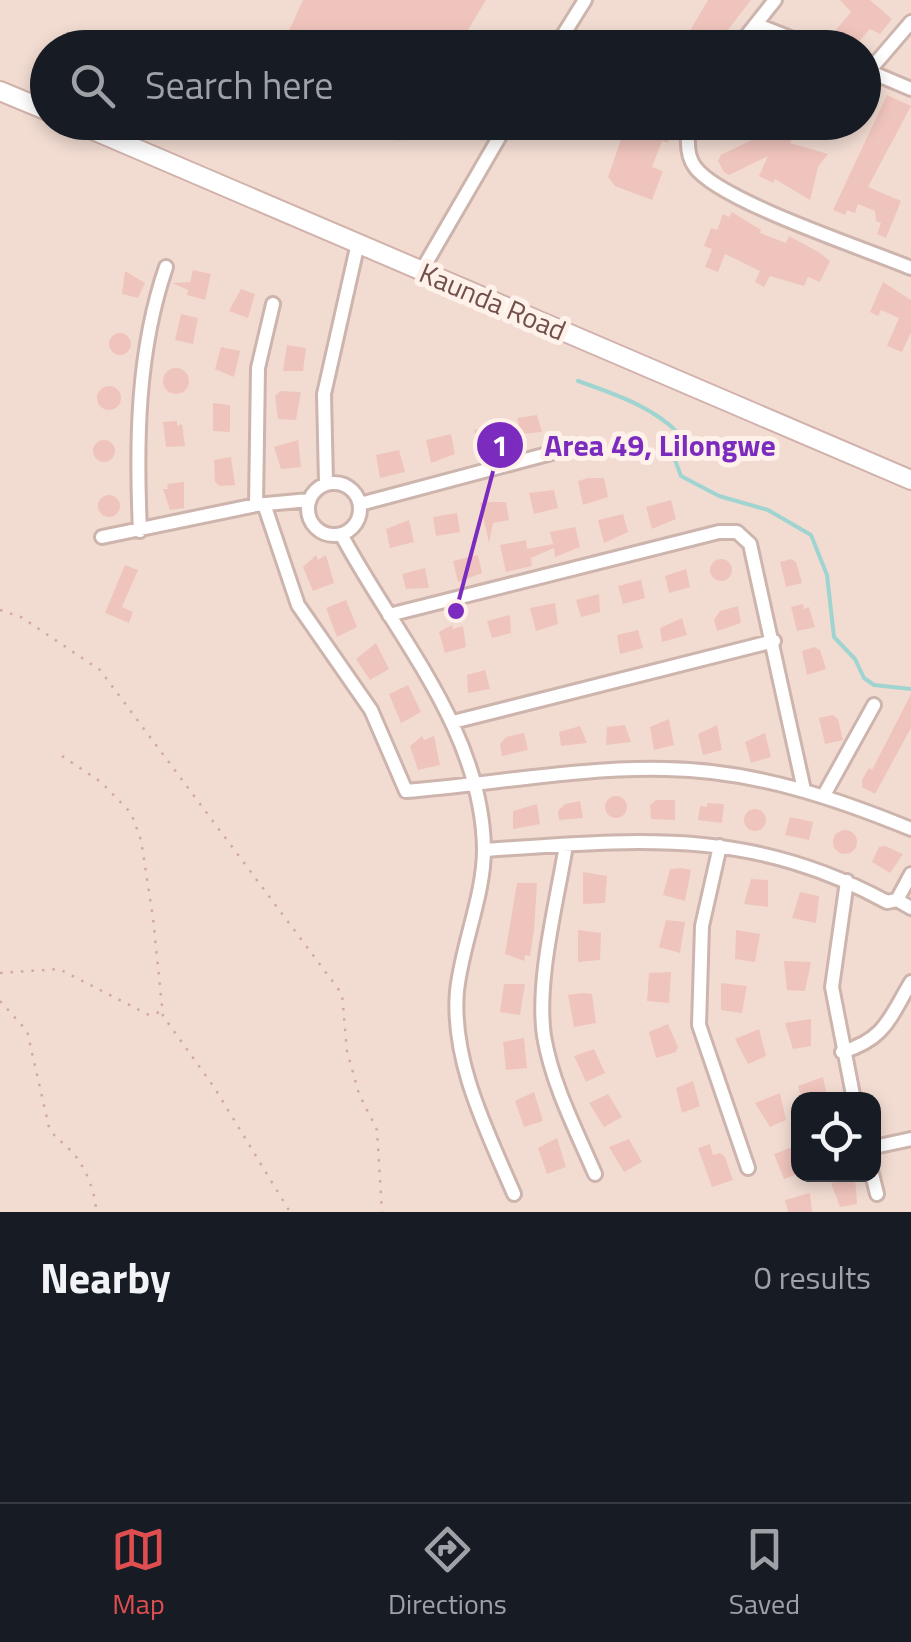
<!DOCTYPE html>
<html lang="en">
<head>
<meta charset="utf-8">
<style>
  :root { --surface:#171b24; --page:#242831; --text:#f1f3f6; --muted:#9ea1a6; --line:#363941; --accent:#de4e50 }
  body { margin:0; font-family:"Titillium Web",sans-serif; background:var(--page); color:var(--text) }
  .controls { position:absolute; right:30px; bottom:30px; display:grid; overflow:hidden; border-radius:20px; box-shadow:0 5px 15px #0003 }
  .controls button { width:90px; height:90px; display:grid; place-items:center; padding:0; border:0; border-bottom:2px solid var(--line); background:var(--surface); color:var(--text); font:50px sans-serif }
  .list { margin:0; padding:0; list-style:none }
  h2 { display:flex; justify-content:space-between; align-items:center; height:130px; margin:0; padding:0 40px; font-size:42px }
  h2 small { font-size:32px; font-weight:400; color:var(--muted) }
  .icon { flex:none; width:55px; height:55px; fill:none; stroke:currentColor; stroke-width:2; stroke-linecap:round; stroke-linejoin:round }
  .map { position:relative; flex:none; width:911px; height:1212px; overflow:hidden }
  .search { position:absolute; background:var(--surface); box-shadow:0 5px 15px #0003; left:30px; right:30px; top:30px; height:110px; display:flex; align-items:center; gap:25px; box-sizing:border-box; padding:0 35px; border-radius:55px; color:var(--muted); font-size:38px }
  .sheet { height:290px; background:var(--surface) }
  nav { display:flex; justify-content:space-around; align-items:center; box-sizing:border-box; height:140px; border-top:2px solid var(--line); background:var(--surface); font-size:28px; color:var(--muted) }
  nav a { display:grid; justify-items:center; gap:5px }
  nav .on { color:var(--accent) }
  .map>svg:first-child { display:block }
  .residential { fill:#f2dcd2; fill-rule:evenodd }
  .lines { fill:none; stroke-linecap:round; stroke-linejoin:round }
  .stream { stroke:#a0d4d0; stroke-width:4 }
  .building { fill:#efc4bc }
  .street-casing { stroke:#cdb4ad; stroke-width:18 }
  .secondary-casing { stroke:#d0b2ab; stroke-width:22 }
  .path { stroke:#d3a8a0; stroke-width:2.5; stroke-dasharray:2.5 8; stroke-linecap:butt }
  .street { stroke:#fff; stroke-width:12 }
  .secondary { stroke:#fff; stroke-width:18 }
  .labels { text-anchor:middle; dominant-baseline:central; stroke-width:10; stroke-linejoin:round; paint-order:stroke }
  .street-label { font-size:28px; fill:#714f4b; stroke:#fef1e9 }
  .leader { fill:none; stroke:#7b2cbf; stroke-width:4 }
  .callout-dot { fill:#7b2cbf; stroke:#fef1e9; stroke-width:4 }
  .mark-label { font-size:30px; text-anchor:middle; font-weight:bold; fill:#fff }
  .callout-label { font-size:30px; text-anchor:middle; font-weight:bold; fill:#7b2cbf; stroke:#fef1e9; stroke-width:10; stroke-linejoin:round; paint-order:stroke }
</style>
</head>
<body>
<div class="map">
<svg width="911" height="1212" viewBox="0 0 911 1212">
  <rect width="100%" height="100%" fill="#fbece3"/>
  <path class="residential" d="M0 0H911V1212H0ZM48 48H864V122H48ZM798 1100H874V1174H798Z"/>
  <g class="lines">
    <path class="stream" d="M578 381C612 393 654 407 679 434L675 460 681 476 719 496 768 510 811 535 827 575 834 637 855 659 864 678 874 685 911 689"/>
  </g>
  <path class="building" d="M303 0H486L457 48H281Z
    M708 0H751L714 48H664L673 32 685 39Z
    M840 0H870L892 19 880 34 870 29 853 48 835 31 851 12Z
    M887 95 911 106 868 187 901 201 886 238 877 234 881 223 876 221 875 211 858 204 855 213 847 210 845 215 833 210Z
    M360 122H446L439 140 408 128 400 141Z
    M627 122H676L668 143 662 141 652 167 663 171 652 200 615 186 608 177Z
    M767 122H800L790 143 828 154 818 167 810 200 775 179 773 183 759 176 768 156 729 175 724 172 718 161 721 155 762 135Z
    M732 212 761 230 760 233 786 243 789 236 820 253 830 261 820 282 808 277 804 286 770 276 764 287 755 282 760 271 725 254 718 272 705 267 712 249 704 246 711 228 717 230 723 214 729 217Z
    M193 270 211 274 205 300 187 295 188 290 172 283 190 282Z
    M125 271 145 283 138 298 122 294Z
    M883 282 911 300V332L902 352 887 346 899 318 881 310 878 316 870 312Z
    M241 289 255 294 248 318 229 311Z
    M181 314 198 318 193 344 175 340Z
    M109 344a11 11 0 1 1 22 0a11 11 0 1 1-22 0Z
    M287 345 306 348 303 371H283Z
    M221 347 240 351 234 377 215 369Z
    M163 381a13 13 0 1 1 26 0a13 13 0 1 1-26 0Z
    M97 398a12 12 0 1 1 24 0a12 12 0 1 1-24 0Z
    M280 391 301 392 296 420 278 419 275 396Z
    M213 403 230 405V432L213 431Z
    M537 415 542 432 521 434 517 418Z
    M177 421V426L182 424 185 446 166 447 163 422Z
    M494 425 502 442 478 448 474 430Z
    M451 434 455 454 431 463 426 440Z
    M93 451a11 11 0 1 1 22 0a11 11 0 1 1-22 0Z
    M298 440 301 467 281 469 274 447Z
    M399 450 405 472 380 478 376 455Z
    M231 457 235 485 220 486 215 482 214 460Z
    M588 478H604L608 497 583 505 578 481Z
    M184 482V508L170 510 163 489H168L167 484Z
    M554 490 558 508 534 514 529 493Z
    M98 506a11 11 0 1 1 22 0a11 11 0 1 1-22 0Z
    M671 500 676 519 652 529 646 507Z
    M490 502H506L509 520 493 523 489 543 480 503Z
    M457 513 460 532 436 536 433 517Z
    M623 514 628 532 604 543 598 520Z
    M409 520 414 542 390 548 386 529Z
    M575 527 580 547 555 557 554 548 531 558 532 566 506 572 500 545 526 540 527 549 553 544 550 532Z
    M316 555 318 560 326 555 334 583 313 591 303 567Z
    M478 555 482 573 458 582 453 561Z
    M791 559 796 562 802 583 786 587 780 562Z
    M710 570a11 11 0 1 1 22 0a11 11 0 1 1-22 0Z
    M125 565 138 570 122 607 133 612 129 623 105 613Z
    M425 568 429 588 406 589 402 574Z
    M686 569 690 587 669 593 665 576Z
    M641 580 645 598 623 604 618 586Z
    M599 594 600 612 581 617 576 600Z
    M346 600 357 627 337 637 326 608Z
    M555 603 558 624 536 631 530 608Z
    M803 604 804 609 809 607 815 627 797 631 791 607Z
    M738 606 741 623 717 631 714 620 720 611Z
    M510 615 511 633 492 638 487 621Z
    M682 618 687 635 662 642 660 628Z
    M452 625 453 629 463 626 466 647 445 653 439 632Z
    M638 630 643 648 620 654 617 635Z
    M376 643 389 669 370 680 356 659Z
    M814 647 820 650 826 669 807 675 802 651Z
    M485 670 490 689 468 693 467 675Z
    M408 685 421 712 401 723 389 694Z
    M911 694V728L875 794 862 787V780L869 768 872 770Z
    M833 715 838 719 843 740 825 744 819 718Z
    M669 719 674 745 654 750 650 727Z
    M625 725 631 742 606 745 607 727Z
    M717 725 722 750 703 755 698 734Z
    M580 726 587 743 561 746 559 732Z
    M524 733 528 750 502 756 500 744 506 737Z
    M765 733 771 757 751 763 745 742Z
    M422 736 424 740 434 736 440 765 418 770 410 746Z
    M605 807a11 11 0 1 1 22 0a11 11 0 1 1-22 0Z
    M656 800H675V820L651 819 650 805Z
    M580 801 583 818 559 820 558 811 565 804Z
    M707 803 724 804 722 823 698 820 700 806 707 807Z
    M537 804 540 824 513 829V811Z
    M744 820a11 11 0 1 1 22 0a11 11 0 1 1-22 0Z
    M790 817 813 822 809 840 785 835Z
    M833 842a12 12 0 1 1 24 0a12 12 0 1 1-24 0Z
    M885 846 903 854 890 873 872 862 879 847Z
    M682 868 691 870 685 901 663 895 670 869Z
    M583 872 607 876 605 903 583 904Z
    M751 879 768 880V907L744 904Z
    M517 883H537L534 930 530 956 525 955 524 961 505 954Z
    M800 892 819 896 816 923 792 918Z
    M666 920 685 922 680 953 659 947Z
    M578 930 601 933 600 960 578 962Z
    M736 930 760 934 755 962 735 959Z
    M784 961 811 962 805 991 787 990Z
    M671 972 669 1003 647 1001 649 973Z
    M721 983 747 986 742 1013 721 1010Z
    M504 984H525L520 1015 500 1012Z
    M583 993 592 994 596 1023 574 1027 568 995Z
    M811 1019V1046L793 1049 785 1023Z
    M668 1024 678 1047 676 1052 656 1058 649 1032Z
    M759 1029 766 1056 748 1064 735 1039Z
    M524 1038 527 1068 506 1070 503 1042Z
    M594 1049 605 1073 586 1082 574 1056Z
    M823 1077 828 1100H808L800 1093 798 1086Z
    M693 1081 700 1106 682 1113 676 1088Z
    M534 1092 543 1121 524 1127 515 1101Z
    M780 1093 786 1120 770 1127 755 1103Z
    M608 1094 622 1117 604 1127 589 1103Z
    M557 1138 566 1167 547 1174 538 1148Z
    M629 1139 642 1162 624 1172 609 1147Z
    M710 1144 713 1155 720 1153 725 1157 733 1180 712 1187 698 1148Z
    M798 1145V1174L784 1179 774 1154Z
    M855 1178 857 1204 840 1207 831 1183Z
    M810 1193 812 1212H788L785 1200Z"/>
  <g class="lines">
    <g class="street-casing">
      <path id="street" d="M758 25 816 48
        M555 48 585 0
        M737 48 775 0
        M866 70 911 89
        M869 71 911 22
        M690 122C687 137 686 155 695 167 719 201 866 249 911 268
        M422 270 508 122
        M308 509a26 26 0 1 1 52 0a26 26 0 1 1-52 0Z
        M326 483 324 394 358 243
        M264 504 298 605 371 710 406 791C492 784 580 767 666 769 751 770 833 797 911 829
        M360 504 559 451
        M256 505 258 368 273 304
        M140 531C136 442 137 352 166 267
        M341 534C394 634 482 729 484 849 484 896 462 944 457 991 451 1061 487 1131 514 1194
        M102 537 256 505 309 500
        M389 615 719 532H737L750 544 804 790
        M453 722 774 641
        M824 795 874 705
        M566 845C557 902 536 980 544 1036 552 1084 576 1130 595 1174
        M720 846 702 926 699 1025 748 1168
        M484 850C635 840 748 826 887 902L897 900 911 874
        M847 881 832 987 854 1100
        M897 900 911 908
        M842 1052C885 1039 889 1019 911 982
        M874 1147 911 1139
        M872 1174 877 1194"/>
    </g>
    <g class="secondary-casing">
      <path id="secondary" d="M0 91 48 111
        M74 122 911 480"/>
    </g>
    <path class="path" d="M0 610 21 617 100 670 342 994 347 1051 359 1094 377 1130 382 1212
      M62 756 101 782 131 813 141 840 153 918 163 1016 214 1087 290 1212
      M0 973 59 969 149 1015 160 1012
      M0 1001 27 1031 49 1127C55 1139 62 1141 71 1151 85 1165 96 1193 96 1212"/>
    <use href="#street" class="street"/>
    <use href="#secondary" class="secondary"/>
  </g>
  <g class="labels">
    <g class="street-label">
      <text transform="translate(493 301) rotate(23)">Kaunda Road</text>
    </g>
  </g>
  <path class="leader" d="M456 611L500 445"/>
  <g class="callout-dot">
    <circle cx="456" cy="611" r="10"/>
    <circle cx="500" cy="445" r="25"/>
  </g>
  <g class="mark-label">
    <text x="500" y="456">1</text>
  </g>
  <g class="callout-label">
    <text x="660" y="456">Area 49, Lilongwe</text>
  </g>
</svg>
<div class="controls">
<button><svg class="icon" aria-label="locate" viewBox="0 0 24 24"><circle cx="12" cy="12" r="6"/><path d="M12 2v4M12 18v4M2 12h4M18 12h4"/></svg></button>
</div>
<div class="search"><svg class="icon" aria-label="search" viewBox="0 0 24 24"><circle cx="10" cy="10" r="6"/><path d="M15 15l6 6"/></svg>Search here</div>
</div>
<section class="sheet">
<h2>Nearby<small>0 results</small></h2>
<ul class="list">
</ul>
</section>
<nav>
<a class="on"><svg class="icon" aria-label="map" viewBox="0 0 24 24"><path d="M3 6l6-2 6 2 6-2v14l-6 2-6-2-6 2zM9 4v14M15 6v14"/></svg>Map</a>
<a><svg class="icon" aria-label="directions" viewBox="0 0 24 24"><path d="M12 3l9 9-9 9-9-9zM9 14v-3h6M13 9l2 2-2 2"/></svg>Directions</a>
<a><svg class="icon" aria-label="saved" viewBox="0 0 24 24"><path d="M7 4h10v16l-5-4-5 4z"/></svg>Saved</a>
</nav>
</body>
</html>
